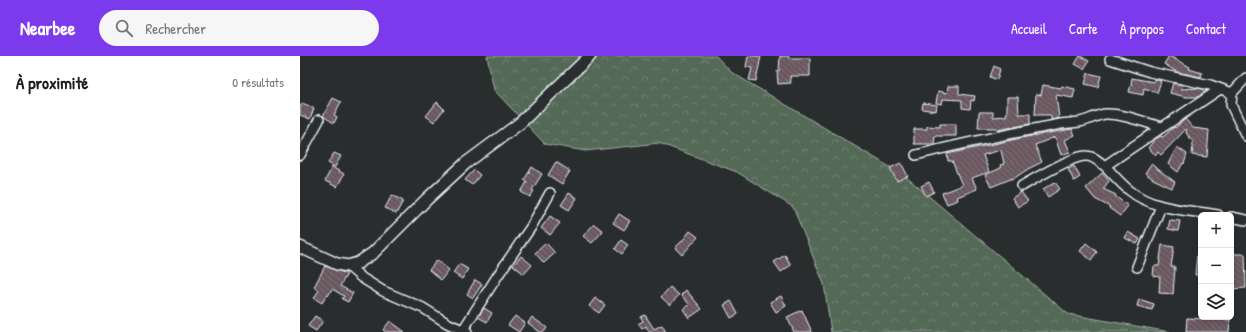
<!DOCTYPE html>
<html lang="fr">
<head>
<meta charset="utf-8">
<style>
  :root { --surface:#fff; --page:#f6f6f6; --text:#202124; --muted:#757577; --line:#e0e0e0; --accent:#7c3aed }
  body { margin:0; font-family:"Patrick Hand",sans-serif; background:var(--page); color:var(--text) }
  .controls { position:absolute; right:12px; bottom:12px; display:grid; overflow:hidden; border-radius:6px; box-shadow:0 2px 6px #0003 }
  .controls button { width:36px; height:36px; display:grid; place-items:center; padding:0; border:0; border-bottom:1px solid var(--line); background:var(--surface); color:var(--text); font:20px sans-serif }
  .list { margin:0; padding:0; list-style:none }
  h2 { display:flex; justify-content:space-between; align-items:center; height:52px; margin:0; padding:0 16px; font-size:17px }
  h2 small { font-size:13px; font-weight:400; color:var(--muted) }
  .icon { flex:none; width:22px; height:22px; fill:none; stroke:currentColor; stroke-width:2; stroke-linecap:round; stroke-linejoin:round }
  .map { position:relative; flex:none; width:946px; height:276px; overflow:hidden }
  header { display:flex; align-items:center; gap:24px; box-sizing:border-box; height:56px; padding:0 20px; background:var(--accent); color:#fff }
  header strong { font-size:19px }
  nav { display:flex; gap:22px; margin-inline-start:auto; font-size:14px }
  .search { width:280px; height:36px; background:var(--page); display:flex; align-items:center; gap:10px; box-sizing:border-box; padding:0 14px; border-radius:22px; color:var(--muted); font-size:15px }
  main { display:flex }
  aside { flex:1; background:var(--surface) }
  .map>svg:first-child { display:block }
  .forest { fill:url(#forest-crowns); stroke:#9eaea7 }
  .building { fill:url(#building-back-hatch); stroke:#e8f1f8 }
  .lines { fill:none; stroke-linecap:round; stroke-linejoin:round }
  .minor-casing { stroke:#e8f1f8; stroke-width:12 }
  .tertiary-casing { stroke:#e8f1f8; stroke-width:14 }
  .minor { stroke:#2a2d2e; stroke-width:9 }
  .tertiary { stroke:#2a2d2e; stroke-width:11 }
</style>
</head>
<body>
<header>
<strong>Nearbee</strong>
<div class="search"><svg class="icon" aria-label="search" viewBox="0 0 24 24"><circle cx="10" cy="10" r="6"/><path d="M15 15l6 6"/></svg>Rechercher</div>
<nav><a>Accueil</a><a>Carte</a><a>À propos</a><a>Contact</a></nav>
</header>
<main>
<aside>
<h2>À proximité<small>0 résultats</small></h2>
<ul class="list">
</ul>
</aside>
<div class="map">
<svg width="946" height="276" viewBox="0 0 946 276">
  <defs>
    <pattern id="forest-crowns" width="20" height="18" patternUnits="userSpaceOnUse"><rect width="20" height="18" fill="#556b56"/><path d="M2 6a3 3 0 1 1 6 0M12 15a3 3 0 1 1 6 0" fill="none" stroke="#6d816f"/></pattern>
    <pattern id="building-back-hatch" width="6" height="6" patternUnits="userSpaceOnUse"><rect width="6" height="6" fill="#6b595f"/><path d="M-1 5l2 2M0 0l6 6M5-1l2 2" fill="none" stroke="#807177"/></pattern>
  </defs>
  <rect width="100%" height="100%" fill="#2a2d2e"/>
  <filter id="ink" filterUnits="userSpaceOnUse"><feTurbulence type="fractalNoise" baseFrequency=".025" numOctaves="2"/><feDisplacementMap in="SourceGraphic" scale="8" xChannelSelector="R" yChannelSelector="G"/><feConvolveMatrix kernelMatrix="1 2 1 2 8 2 1 2 1" color-interpolation-filters="sRGB"/></filter>
  <g filter="url(#ink)">
    <path class="forest" d="M187 0H416L431 16 605 120 768 258 870 276H531L524 228 493 151 437 116 359 87 285 95 245 88 194 34Z"/>
    <path class="building" d="M448 0H461L456 25 449 24 452 12 446 11Z
      M480 0H489V2H510V20H490L491 27 478 28 477 15H479Z
      M780 0 789 5 784 13 775 8Z
      M869 0 890 11 889 13 902 17 901 21 877 16 864 8Z
      M694 10 700 13 697 24 690 21Z
      M788 17 801 20 798 31 785 28Z
      M832 22 854 26V23L861 25 857 37 844 32 843 39 829 36 831 28H832L831 27Z
      M873 27 883 29 881 33 897 32 907 34 898 41H886L870 37Z
      M743 29 761 32 762 30 775 33 773 42 756 39 759 62 751 64V59H735L736 38 741 39Z
      M648 30H659V38L675 40 674 45 671 44 670 53 662 52V44L643 43 642 48 636 47 638 35 647 37Z
      M707 41H718L719 58H730V68L697 74V72H678L679 56H693V61L706 60V58H707Z
      M33 42 41 46 34 59 37 61 34 67 23 60Z
      M137 46 144 53 134 66 126 60Z
      M2 47 14 52 10 63 0 59V52Z
      M623 47 637 49 636 55 622 53Z
      M885 63 893 72 909 74 907 101 892 99 893 86 886 77 887 74 886 73 861 99 858 96 856 99 848 92 855 83 861 80 863 81 874 71 875 72Z
      M640 68H656V80H635L634 88H614V73H627V70L640 71Z
      M772 73 775 79 765 84 770 96 761 99 755 81 735 89 742 106 728 113 713 123V122L691 131 685 119 701 112 700 109 704 108 701 94 683 99 689 116 672 122 677 133 657 141 658 144 647 148 642 137 662 129 652 105H648L647 98 726 81Z
      M877 91 887 98 884 108 883 107 878 116 868 108Z
      M34 97 41 100 35 111 28 107Z
      M256 106 270 115 262 128 248 119Z
      M601 107 608 120 597 125 590 112Z
      M851 108 875 126 872 132 853 123 845 117Z
      M774 110 780 121 774 125 768 113Z
      M32 111 44 118 37 131 25 125Z
      M232 111 242 118 232 134 234 135 230 141 221 136 227 126 224 124Z
      M174 114 180 119 172 129 165 124Z
      M802 117 809 125 803 133 816 139 815 140 828 150 820 160 809 152 810 151 795 143 786 132Z
      M629 126 634 136 626 140 621 130Z
      M755 126 760 133 748 141 743 133Z
      M721 136 728 145 718 151 712 142Z
      M269 137 277 142 269 154 261 149Z
      M92 139 103 145 96 158 85 152Z
      M319 158 330 165 324 174 313 167Z
      M250 160 260 167 250 179 241 172Z
      M870 164 880 165 878 175 868 173Z
      M294 168 303 175 292 187 283 180Z
      M390 175 398 181 382 199 375 192 383 184Z
      M828 176 840 183 837 188 825 182Z
      M321 184 328 189 322 198 315 193Z
      M246 187 255 197 244 207 235 197Z
      M786 187 797 196 791 204 780 195Z
      M862 189 874 191 871 211H875L873 238 859 237 860 221 853 220 854 210H859Z
      M932 198H945L946 232 931 233Z
      M485 199 491 209 481 216 474 206Z
      M897 199H901V219H895Z
      M221 200 232 209 224 218 213 209Z
      M137 204 149 214 141 224 129 214Z
      M159 208 168 213 162 223 153 217Z
      M25 210 47 218 40 230 53 237 48 246 42 243 44 240 32 233 28 240 27 239 22 247 14 242 19 234 14 231Z
      M175 224 182 228 173 242 167 238Z
      M370 231 379 239 370 249 361 241Z
      M386 234 402 253 389 262 383 253 390 249 381 239Z
      M481 240 486 250 476 256 470 246Z
      M295 242 305 249 299 257 289 250Z
      M839 243 854 248 852 254 837 250Z
      M431 245 438 258 431 262 424 249Z
      M184 252 192 257 187 266 178 261Z
      M502 254 512 276H494L487 261Z
      M345 259 354 273 362 269 366 276H349L346 270 342 273 338 268 343 265 341 261Z
      M15 260 23 265 16 275 8 270Z
      M215 260 225 267 219 276 208 269Z
      M232 261 247 272 244 276H240L228 267Z
      M887 262 930 264 929 276H886Z
      M90 265 105 276H86L83 274Z"/>
    <g class="lines">
      <g class="minor-casing">
        <path id="minor" d="M810 3 850 16 910 29 932 37
          M946 22 932 37 931 49 946 80
          M0 99 19 64
          M616 99C664 87 712 77 761 68 767 67 773 67 779 66 788 65 796 59 805 58 823 57 845 67 862 71
          M805 110C813 118 820 127 829 134 853 154 888 154 918 159
          M722 130C734 123 774 99 786 100 794 100 799 106 805 110 843 83 882 59 920 33
          M931 161 946 164
          M48 210 62 222 83 235 123 252 147 267 167 276
          M837 211 861 150
          M163 274 198 219 231 171 250 137"/>
      </g>
      <g class="tertiary-casing">
        <path id="tertiary" d="M0 191 37 208 48 210 58 207 73 197 127 143 166 107 220 67 290 0"/>
      </g>
      <use href="#minor" class="minor"/>
      <use href="#tertiary" class="tertiary"/>
    </g>
  </g>
</svg>
<div class="controls">
<button>+</button>
<button>−</button>
<button><svg class="icon" aria-label="layers" viewBox="0 0 24 24"><path d="M12 4l9 5-9 5-9-5zM3 14l9 5 9-5"/></svg></button>
</div>
</div>
</main>
</body>
</html>
